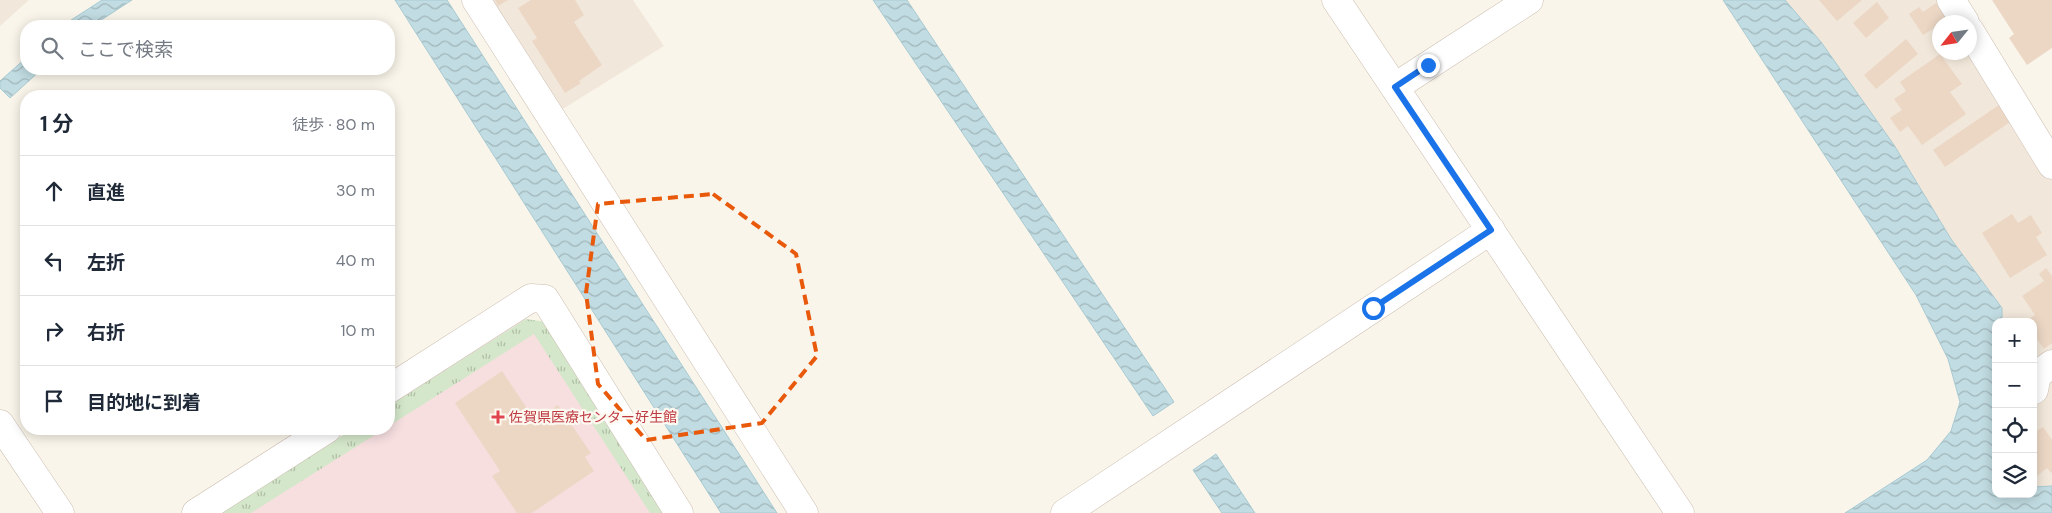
<!DOCTYPE html>
<html lang="ja">
<head>
<meta charset="utf-8">
<style>
  :root { --surface:#fff; --page:#f2f2f3; --text:#1f2937; --muted:#747a83; --line:#e0e1e3 }
  body { margin:0; font-family:"DM Sans","Noto Sans JP",sans-serif; background:var(--page); color:var(--text) }
  .controls { position:absolute; right:15px; bottom:15px; display:grid; overflow:hidden; border-radius:10px; box-shadow:0 2px 12px #0003 }
  .controls button { width:45px; height:45px; display:grid; place-items:center; padding:0; border:0; border-bottom:1px solid var(--line); background:var(--surface); color:var(--text); font:25px sans-serif }
  .compass { position:absolute; left:1932px; top:15px; width:45px; height:45px; border-radius:50%; background:var(--surface); box-shadow:0 2px 12px #0003; rotate:240deg }
  .stop { position:absolute; width:15px; height:15px; margin:-11px; border:4px solid #1a73e8; border-radius:50%; background:#fff }
  .stop.end { background:#1a73e8; border-color:#fff; box-shadow:0 1px 5px #0008 }
  .list { margin:0; padding:0; list-style:none }
  h2 { display:flex; justify-content:space-between; align-items:center; height:65px; margin:0; padding:0 20px; font-size:21px }
  h2 small { font-size:16px; font-weight:400; color:var(--muted) }
  .list li { display:grid; grid-template-columns:32px 1fr auto; gap:15px; align-items:center; box-sizing:border-box; height:70px; padding:0 20px; border-top:1px solid var(--line) }
  .list b { display:block; font-size:19px; white-space:nowrap }
  .list em { font-size:16px; font-style:normal; color:var(--muted) }
  .icon { flex:none; width:28px; height:28px; fill:none; stroke:currentColor; stroke-width:2; stroke-linecap:round; stroke-linejoin:round }
  .map { position:relative; flex:none; width:2052px; height:513px; overflow:hidden }
  .search { position:absolute; background:var(--surface); box-shadow:0 2px 12px #0003; left:20px; top:20px; width:375px; height:55px; display:flex; align-items:center; gap:12px; box-sizing:border-box; padding:0 18px; border-radius:20px; color:var(--muted); font-size:19px }
  .panel { position:absolute; background:var(--surface); box-shadow:0 2px 12px #0003; left:20px; top:90px; width:375px; height:345px; border-radius:20px }
  .map>svg:first-child { display:block }
  .residential { fill:#f1e7da; fill-rule:evenodd }
  .medical { fill:#f7dfe0 }
  .grass { fill:url(#grass-tufts) }
  .water { fill:url(#water-waves); stroke:#a8cad2 }
  .building { fill:#ecd7c5 }
  .lines { fill:none; stroke-linecap:round; stroke-linejoin:round }
  .minor-casing { stroke:#cbbdb1; stroke-width:29 }
  .minor { stroke:#fff; stroke-width:28 }
  .route { stroke:#1a73e8; stroke-width:6 }
  .marked { fill:none; stroke:#e8590c; stroke-width:4; stroke-dasharray:10 6; stroke-linejoin:round }
  .health-dot { fill:#e0444e; stroke:#fdf9f0; stroke-width:2 }
  .labels { text-anchor:middle; dominant-baseline:central; stroke-width:4.5; stroke-linejoin:round; paint-order:stroke }
  .health-label { font-size:14px; fill:#be3a42; stroke:#fdf9f0; text-anchor:start }
</style>
</head>
<body>
<div class="map">
<svg width="2052" height="513" viewBox="0 0 2052 513">
  <defs>
    <pattern id="grass-tufts" width="24" height="20" patternUnits="userSpaceOnUse" patternTransform="scale(1.25)"><rect width="24" height="20" fill="#d4e7ca"/><path d="M3 7l-1-3M5 7V3M7 7l1-3M15 17l-1-3M17 17v-4M19 17l1-3" fill="none" stroke="#b0bea6"/></pattern>
    <pattern id="water-waves" width="16" height="10" patternUnits="userSpaceOnUse" patternTransform="scale(1.25)"><rect width="16" height="10" fill="#c1dce2"/><path d="M0 5q4-4 8 0t8 0" fill="none" stroke="#a1b6ba"/></pattern>
  </defs>
  <rect width="100%" height="100%" fill="#faf5ea"/>
  <path class="residential" d="M0 0H29L0 26Z
    M486 0H633L664 46 558 112Z
    M1758 0H1964L2052 145V513L2033 494V322H1996L1983 337ZM1940 22H1970V52H1940Z"/>
  <path class="medical" d="M526 319 668 513H220L353 429H389V406Z"/>
  <path class="grass" d="M526 319 546 322 668 513H650L534 334 389 426V406Z
    M353 429H384L251 513H220Z"/>
  <path class="water" d="M102 0H132L92 26H62Z
    M395 0H447L777 513H721Z
    M873 0H907L1174 402 1153 416Z
    M1723 0H1785L1821 42 1894 145 1951 239 2002 308V322H1996V494H2033V487L2052 486V513H1845L1927 460 1951 431 1960 402 1948 359 1916 295Z
    M26 58V69H42L10 98 0 88V81Z
    M1216 454 1255 513H1222L1193 470Z"/>
  <path class="building" d="M495 0H508L498 6Z
    M531 0H575L584 15 574 22 602 65 579 81 581 83 565 93 532 41 537 38 518 8Z
    M1819 0H1862L1837 21Z
    M1992 0H2052V48L2027 65 2009 38 2014 34Z
    M1877 2 1889 18 1866 38 1853 23Z
    M1936 3 1950 22H1940V30L1937 32 1934 28 1923 35 1909 14 1919 7 1923 12Z
    M1906 39 1918 54 1876 89 1864 75Z
    M1940 54 1962 84 1950 92 1966 114 1922 145 1908 126 1900 132 1890 118 1902 110 1894 99 1906 91 1900 82Z
    M1999 105 2010 122 1945 167 1933 150Z
    M2012 214 2018 223 2031 215 2042 233 2036 237 2047 255 2010 278 1982 233Z
    M2046 268 2052 276V343L2044 349 2033 334V322H2025L2035 315 2022 296 2044 281 2039 274Z
    M502 371 535 420 558 405 591 453 585 457 594 471 532 513H517L492 476 500 471 455 403Z
    M2043 427 2052 440V472L2051 473 2047 468 2037 476 2035 472 2033 473V433Z"/>
  <g class="lines">
    <g class="minor-casing">
      <path id="minor" d="M476 0 804 513
        M1336 0 1680 513
        M1951 0 1965 22
        M1970 31 2052 165
        M1395 87 1529 0
        M389 389 531 298 545 299 679 513
        M2034 390 2037 375 2052 364
        M0 424 60 513
        M196 513 327 429
        M1065 513 1491 230"/>
    </g>
    <use href="#minor" class="minor"/>
  </g>
  <g class="lines">
    <path class="route" d="M1373 308 1491 230 1395 87 1428 65"/>
  </g>
  <path class="marked" d="M713 194 796 254 817 356 762 423 646 440 598 384 586 293 598 204Z"/>
  <path class="health-dot" d="M495.5 409.5h5v5h5v5h-5v5h-5v-5h-5v-5h5z"/>
  <g class="labels">
    <g class="health-label">
      <text x="509" y="417">佐賀県医療センター好生館</text>
    </g>
  </g>
</svg>
<div class="controls">
<button>+</button>
<button>−</button>
<button><svg class="icon" aria-label="locate" viewBox="0 0 24 24"><circle cx="12" cy="12" r="6"/><path d="M12 2v4M12 18v4M2 12h4M18 12h4"/></svg></button>
<button><svg class="icon" aria-label="layers" viewBox="0 0 24 24"><path d="M12 4l9 5-9 5-9-5zM3 14l9 5 9-5"/></svg></button>
</div>
<svg class="compass" viewBox="-18 -18 36 36"><path d="M0-13l5 13h-10z" fill="#e53935"/><path d="M0 13l5-13h-10z" fill="#747a83"/></svg>
<div class="stop" style="left:1373px;top:308px"></div>
<div class="stop end" style="left:1428px;top:65px"></div>
<div class="search"><svg class="icon" aria-label="search" viewBox="0 0 24 24"><circle cx="10" cy="10" r="6"/><path d="M15 15l6 6"/></svg>ここで検索</div>
<section class="panel">
<h2>1 分<small>徒歩 · 80 m</small></h2>
<ul class="list">
<li><svg class="icon" aria-label="ahead" viewBox="0 0 24 24"><path d="M12 20V5M6 11l6-6 6 6"/></svg><div><b>直進</b></div><em>30 m</em></li>
<li><svg class="icon" aria-label="left" viewBox="0 0 24 24"><path d="M17 20v-9H6M10 6l-5 5 5 5"/></svg><div><b>左折</b></div><em>40 m</em></li>
<li><svg class="icon" aria-label="right" viewBox="0 0 24 24"><path d="M7 20v-9h11M14 6l5 5-5 5"/></svg><div><b>右折</b></div><em>10 m</em></li>
<li><svg class="icon" aria-label="arrive" viewBox="0 0 24 24"><path d="M6 21V4h12l-3 4 3 4H6"/></svg><div><b>目的地に到着</b></div></li>
</ul>
</section>
</div>
</body>
</html>
